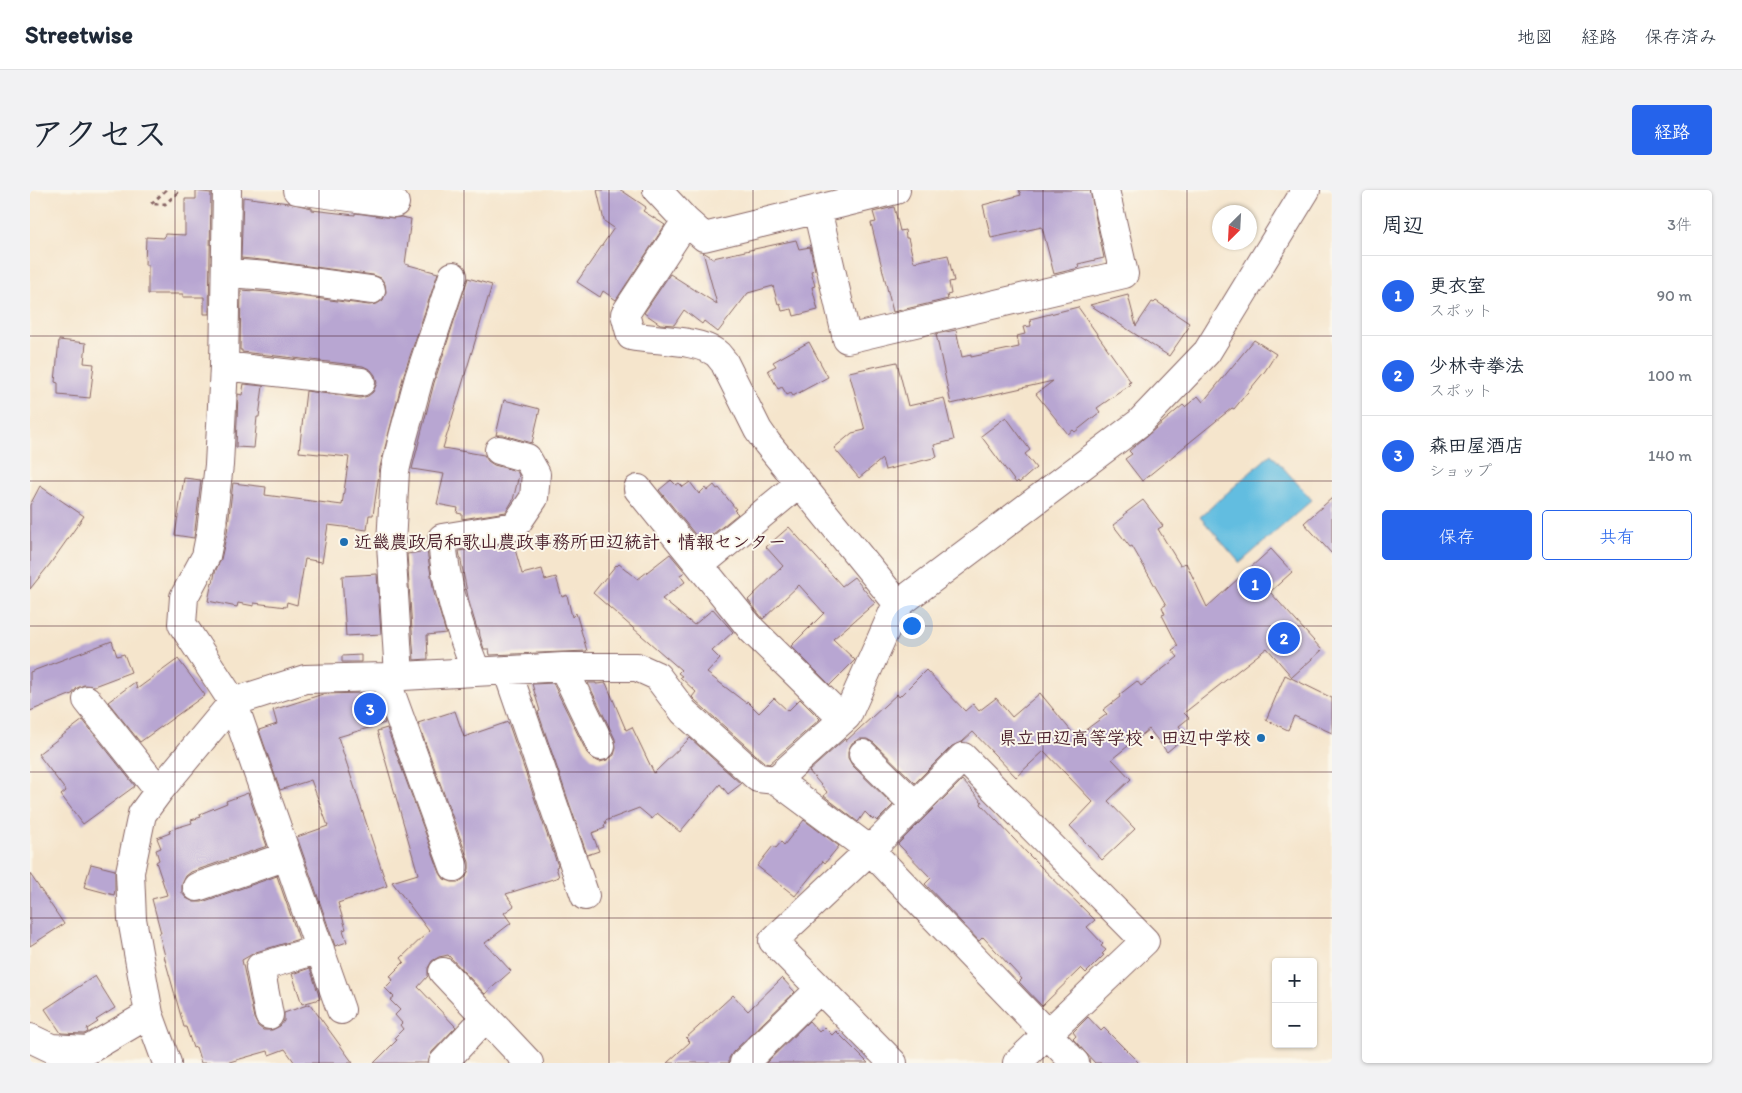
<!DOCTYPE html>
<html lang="ja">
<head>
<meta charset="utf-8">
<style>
  :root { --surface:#fff; --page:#f2f2f3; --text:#1f2937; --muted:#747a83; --line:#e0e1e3; --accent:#2563eb }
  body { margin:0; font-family:Itim,"Klee One",sans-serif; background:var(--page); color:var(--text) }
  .controls { position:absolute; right:15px; bottom:15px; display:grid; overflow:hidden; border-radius:5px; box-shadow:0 1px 4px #0004 }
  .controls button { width:45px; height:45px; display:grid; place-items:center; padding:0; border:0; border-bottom:1px solid var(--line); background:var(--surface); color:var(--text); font:25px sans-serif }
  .compass { position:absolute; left:1182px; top:15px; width:45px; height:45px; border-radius:50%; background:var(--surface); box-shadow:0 1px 4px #0004; rotate:204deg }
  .you { position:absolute; left:881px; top:435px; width:18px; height:18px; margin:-12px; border:4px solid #fff; border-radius:50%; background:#1a73e8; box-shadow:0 0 0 8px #1a73e833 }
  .badge { display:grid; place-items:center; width:32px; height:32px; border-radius:50%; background:var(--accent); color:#fff; font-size:16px; font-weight:700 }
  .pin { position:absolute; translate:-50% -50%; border:2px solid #fff; box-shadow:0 1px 5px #0006 }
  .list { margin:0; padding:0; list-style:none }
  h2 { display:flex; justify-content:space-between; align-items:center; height:65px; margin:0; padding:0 20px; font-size:21px }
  h2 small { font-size:16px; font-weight:400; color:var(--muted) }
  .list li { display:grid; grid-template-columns:32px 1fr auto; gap:15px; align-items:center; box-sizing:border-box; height:80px; padding:0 20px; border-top:1px solid var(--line) }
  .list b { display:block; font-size:19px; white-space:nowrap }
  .list p { margin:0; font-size:16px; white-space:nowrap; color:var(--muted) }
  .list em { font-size:16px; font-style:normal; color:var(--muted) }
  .actions { display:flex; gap:10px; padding:15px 20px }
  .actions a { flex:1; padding:11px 0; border:1px solid var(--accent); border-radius:5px; text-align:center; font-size:18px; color:var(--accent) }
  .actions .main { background:var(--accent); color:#fff }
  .map { position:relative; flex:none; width:1302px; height:873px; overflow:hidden; border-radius:5px }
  header { display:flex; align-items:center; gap:30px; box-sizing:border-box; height:70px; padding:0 25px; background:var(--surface); border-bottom:1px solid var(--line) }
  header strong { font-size:24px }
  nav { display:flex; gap:28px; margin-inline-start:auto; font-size:18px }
  .intro { display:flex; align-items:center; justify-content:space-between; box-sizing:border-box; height:120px; padding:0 30px }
  h1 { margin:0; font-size:35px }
  .button { padding:12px 22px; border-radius:5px; background:var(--accent); color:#fff; font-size:18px; font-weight:700 }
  main { display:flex; gap:30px; padding:0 30px }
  aside { flex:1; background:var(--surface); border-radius:5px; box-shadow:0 1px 4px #0004 }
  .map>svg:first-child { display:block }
  .water { fill:#62bde0; stroke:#566e86 }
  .building { fill:#b8a6d2 }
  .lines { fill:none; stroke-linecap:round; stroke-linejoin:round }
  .street-casing { stroke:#866463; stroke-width:30 }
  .path { stroke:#866463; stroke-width:3; stroke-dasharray:4 4; stroke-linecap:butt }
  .street { stroke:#fff; stroke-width:28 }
  .grid { fill:none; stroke:#4a1f2b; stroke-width:1; stroke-opacity:0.55 }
  .poi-dot { fill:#1f6fb2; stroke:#fbf7ec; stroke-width:2 }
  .labels { text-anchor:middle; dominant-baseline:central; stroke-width:4; stroke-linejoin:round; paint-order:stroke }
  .poi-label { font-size:18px; font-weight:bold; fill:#4a1f2b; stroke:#fbf7ec; text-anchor:start }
</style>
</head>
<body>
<header>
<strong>Streetwise</strong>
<nav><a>地図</a><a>経路</a><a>保存済み</a></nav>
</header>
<div class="intro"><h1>アクセス</h1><a class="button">経路</a></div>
<main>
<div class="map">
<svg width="1302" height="873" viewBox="0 0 1302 873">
  <rect width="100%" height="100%" fill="#fbf7ec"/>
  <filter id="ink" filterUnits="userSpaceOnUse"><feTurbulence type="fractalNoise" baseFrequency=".02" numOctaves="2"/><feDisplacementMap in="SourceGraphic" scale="10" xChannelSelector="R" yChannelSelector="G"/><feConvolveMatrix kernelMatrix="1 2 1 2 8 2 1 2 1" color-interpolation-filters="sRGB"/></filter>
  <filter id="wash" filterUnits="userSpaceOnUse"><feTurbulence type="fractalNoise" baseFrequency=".0096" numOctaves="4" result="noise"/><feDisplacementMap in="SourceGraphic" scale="20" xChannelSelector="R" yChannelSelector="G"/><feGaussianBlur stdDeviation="1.12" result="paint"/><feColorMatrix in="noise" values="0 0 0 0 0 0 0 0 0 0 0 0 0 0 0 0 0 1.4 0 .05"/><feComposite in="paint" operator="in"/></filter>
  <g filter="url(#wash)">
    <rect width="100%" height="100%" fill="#f5e5cc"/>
    <path class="water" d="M1241 264 1282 310 1210 373 1170 327Z"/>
    <g id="blocks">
      <path class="building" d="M567 0H591L616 17 613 21 635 35 586 110 573 101 570 107 547 92 584 38 574 31Z
        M989 0H1060L1074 68 1048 74 1049 78 1024 84 1012 37 961 48 953 15 991 5Z
        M166 1 181 3 179 124H174V107H153V104H118V75H115L116 47 134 48 135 44 155 45V9H166Z
        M213 7 259 13 282 18V20L325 25V23L363 28 371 27 381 29 375 74 408 83 374 184 350 277 343 325H339L337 340 298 335 292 372 275 369 267 415 257 412 256 417 224 413V416L208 413 207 417 178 411 182 392 183 393 185 382 191 369 197 343 203 293 236 297 235 305 312 315 319 267 269 262 276 201 330 208 338 206 343 202 347 193 345 185 341 180 333 176 212 162V160H210L211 100 237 102 339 115 347 114 353 110 356 102 355 94 351 88 343 85 241 71 211 68Z
        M864 17 870 41 875 40 876 48H878L884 72 918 65 924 91 919 92 921 104 917 105 918 109 863 122 841 33 846 32 843 22Z
        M766 50 769 59 780 57 785 80 781 81 785 96 782 97 788 120 764 126 762 119 752 121 750 113 748 114 743 96 718 103 688 142 674 131 672 134 654 120 644 135 630 134 614 123 640 84 687 114 673 62 683 68Z
        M438 88 462 95 413 258 454 265 458 271 464 275 487 281 489 285 483 310 476 322 432 329V324L427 323 428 318 407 314 414 284 382 279 404 193Z
        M1098 105 1106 136 1122 112 1124 113 1126 111 1159 133 1157 136 1159 137 1139 166 1060 115Z
        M1048 117 1101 192 1098 193 1100 195 1067 218 1070 222 1045 242 1043 240 1038 244 1006 204 1023 191 921 214 906 144 926 140 932 167 941 165V167L989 157 987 146 995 144 993 137 1001 136 1000 129Z
        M29 150 56 153 54 173 64 174 60 208 28 205V193L25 192Z
        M1224 150 1246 164 1235 181 1204 219 1202 218 1112 291 1095 269 1102 264 1099 261 1153 215 1155 217 1168 206 1173 212Z
        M779 152 798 187 763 206 761 203 757 205 752 197 748 199 738 180 746 176 743 172Z
        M867 172 878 216 914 208 924 250 904 255 907 267 855 280 852 269 829 288 804 258 822 243 835 240 819 182Z
        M214 194 233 196 229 227H227L224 258 206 257 208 204 212 205Z
        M474 210 510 219 502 253 473 245H466Z
        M976 227 1000 260 995 264 1006 278 989 293 988 291 986 293 951 246Z
        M154 288 171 290 164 348 145 345Z
        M641 290 646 295 649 293 653 297 660 292 669 304 675 298 677 301 684 295 687 299 689 298 706 319 704 320 708 324 672 353 629 300Z
        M10 296 54 326 20 374 0 399V315Z
        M1302 308V364L1274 333Z
        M1113 310 1133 336 1128 339 1150 375 1156 373 1177 417 1241 359 1262 382 1240 402 1292 460 1262 487 1237 458 1154 523 1159 528 1149 536 1156 546 1137 562 1119 539 1082 569 1101 589 1078 611 1105 639 1072 670 1040 636 1063 612 1014 561 986 587 943 542 932 552 922 556 885 593 844 553 837 549H829L822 553 818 561V568L822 575 863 615 847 631 844 628 843 630 835 622 828 632 794 606 797 602 779 581 815 549 816 551 867 504 869 507 896 480 935 521 943 514 949 521 966 508 982 527 1010 503 1046 547 1077 524 1073 520 1090 507 1089 505 1107 491 1111 496 1148 467 1142 460 1148 456 1132 425 1135 424 1132 417 1136 415 1102 356 1100 357 1083 335 1094 327 1093 325Z
        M759 337 812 396 824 387 845 413 803 449 825 470 800 495 761 456 794 423 769 395 733 429 718 410 753 376 736 357Z
        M483 352 492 384 512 379 515 390 526 387 532 407 537 405 542 427 546 423 557 461 460 465 459 459H454L450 446 449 439H447L439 412 429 361Z
        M397 361 404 403 416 443 397 445 398 469 384 470 377 364Z
        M640 364 655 382 650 385 655 392 632 409 664 435 683 419 703 442 682 461 690 469 677 483 716 513 717 511 729 523 744 508 758 521 770 509 790 529 739 574 735 573 666 511 662 507 666 502 650 487 652 486 648 483 651 480 563 403 586 375 587 376 589 374 608 389Z
        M347 384 351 444 316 446 312 386Z
        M82 451 87 466 94 464 101 482 64 496 54 495 47 498 42 504 0 521V482Z
        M331 465V472H312V466Z
        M148 469 175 505 110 552 78 512 105 492 107 499Z
        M1255 485 1302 508V543L1264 526 1258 540 1236 530Z
        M523 493 557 563 563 569 570 572 577 570 584 565 586 558 585 549 558 493H566V494L576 493 596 540 602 537 624 583 660 548 711 594 698 604 690 594 650 642 627 623 622 629 609 618 575 631 576 634 574 635 575 638 562 643 569 661 557 665 508 522 510 521 502 494Z
        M334 503 335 514 347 511 355 533 308 547 357 696 308 713 316 739 313 740 317 752 305 756 267 647 298 636 281 590 250 600 229 540 247 534 243 520 293 504Z
        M425 521 434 547 478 532 528 676 526 677 529 687 476 704 484 716 474 723 481 733 455 753 481 781 455 804 418 765 409 767 402 771 398 778V786L388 797 426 837 402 862 398 873H344L367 850 365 847 373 839 370 835 372 833 365 825 370 820 360 810 364 807 355 798 363 790 360 786 374 772 371 768 399 741 362 692 388 684 347 541 357 538 410 683 414 689 422 692H429L436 687 439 679V672L388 533Z
        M53 530 105 596 53 634 31 605 36 601 8 564Z
        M932 590 952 612 951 614 998 664 1065 730 1057 737 1073 754 1071 756 1076 760 1072 764 1074 765 1056 783 1051 778 1012 816 989 792 992 789 953 747 949 751 895 694 901 688 868 654Z
        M218 603 237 656 161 682 156 686 152 694V703L156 708 164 712H172L247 686 269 749 226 762 212 770 224 828 228 836 233 840H242L250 836 254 831V823L280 814 323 873H265L255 859 239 865 238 861 196 873H171L166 857 163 858 156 837H154L134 766H135L129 743H131L122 709 137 705 126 672 129 670 126 660 131 658 127 648 140 643 139 640 162 633 161 630 171 627 170 624 197 613 196 611Z
        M774 630 809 656 795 673 793 671 765 706 727 676 743 656 746 658 751 652 754 655Z
        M61 674 85 680V700L84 705 54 697Z
        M0 684 34 734 0 756Z
        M280 778 290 809 272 814 262 784Z
        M65 786 85 818 66 830 68 832 57 839 58 842 54 844 31 843 15 819Z
        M752 788 765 802 703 862 699 868V873H637L660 852 656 848 703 805 718 821Z
        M1058 827 1071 841 1074 838 1109 873H1065L1043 849 1046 846 1043 842Z
        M779 831 789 842 794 837 802 845 806 841 838 873H736Z"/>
    </g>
  </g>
  <g filter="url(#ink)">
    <use href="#blocks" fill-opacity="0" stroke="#866463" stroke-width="1"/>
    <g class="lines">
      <g class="street-casing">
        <path id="street" d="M197 0 194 176 189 275 181 341 176 366 154 407 152 434 203 512 311 820
          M267 0 365 13
          M627 0 656 31 674 47 866 0
          M787 19 817 149 1094 84 1075 0
          M656 31 595 124 601 146C625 151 667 149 686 163 689 165 691 169 694 172L728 240 737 253 869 415
          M197 83 239 86 341 100
          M194 176 331 192
          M608 299 722 440 813 529
          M670 375 770 293
          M533 477 571 556
          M477 480 555 706
          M446 481C429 438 415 395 412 348L485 336 504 308 506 284 497 268 469 260
          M369 486 361 354 365 281 373 247 389 188 423 86
          M355 487 424 677
          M57 510 129 601
          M833 564 885 615
          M746 590 817 526 866 416 1109 233 1177 162 1276 0
          M167 697 257 666
          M413 782 499 873
          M239 825 230 777 290 759
          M0 848 21 858 58 860 119 824
          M137 873 119 824 102 729 100 682 112 624 129 601 203 512 275 489 355 487 533 477H607L627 486 654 522 728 588 746 590 840 660 1045 873
          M413 873 456 827
          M714 873 790 799
          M863 873 743 751 840 660 933 567 1115 751 987 873"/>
      </g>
      <path class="path" d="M136 0 121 14H135L151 0"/>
      <use href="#street" class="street"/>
    </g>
  </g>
  <path class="grid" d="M145 0V873M289 0V873M434 0V873M579 0V873M723 0V873M868 0V873M1013 0V873M1157 0V873M0 146H1302M0 291H1302M0 436H1302M0 582H1302M0 728H1302"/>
  <g class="poi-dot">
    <circle cx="314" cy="352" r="5"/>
    <circle cx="1231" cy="548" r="5"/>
  </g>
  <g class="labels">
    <g class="poi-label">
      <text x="324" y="352">近畿農政局和歌山農政事務所田辺統計・情報センター</text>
      <text x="1221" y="548" text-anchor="end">県立田辺高等学校・田辺中学校</text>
    </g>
  </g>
</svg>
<div class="controls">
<button>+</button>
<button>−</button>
</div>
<svg class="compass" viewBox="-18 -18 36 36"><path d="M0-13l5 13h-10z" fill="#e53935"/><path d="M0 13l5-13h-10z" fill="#747a83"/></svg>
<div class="you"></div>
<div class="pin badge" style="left:1225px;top:394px">1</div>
<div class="pin badge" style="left:1254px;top:448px">2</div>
<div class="pin badge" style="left:340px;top:519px">3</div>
</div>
<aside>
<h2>周辺<small>3件</small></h2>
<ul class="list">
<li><span class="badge">1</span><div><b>更衣室</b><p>スポット</p></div><em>90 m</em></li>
<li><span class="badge">2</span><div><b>少林寺拳法</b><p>スポット</p></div><em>100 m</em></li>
<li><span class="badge">3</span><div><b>森田屋酒店</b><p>ショップ</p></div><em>140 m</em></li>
</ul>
<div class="actions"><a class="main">保存</a><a>共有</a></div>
</aside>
</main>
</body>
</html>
